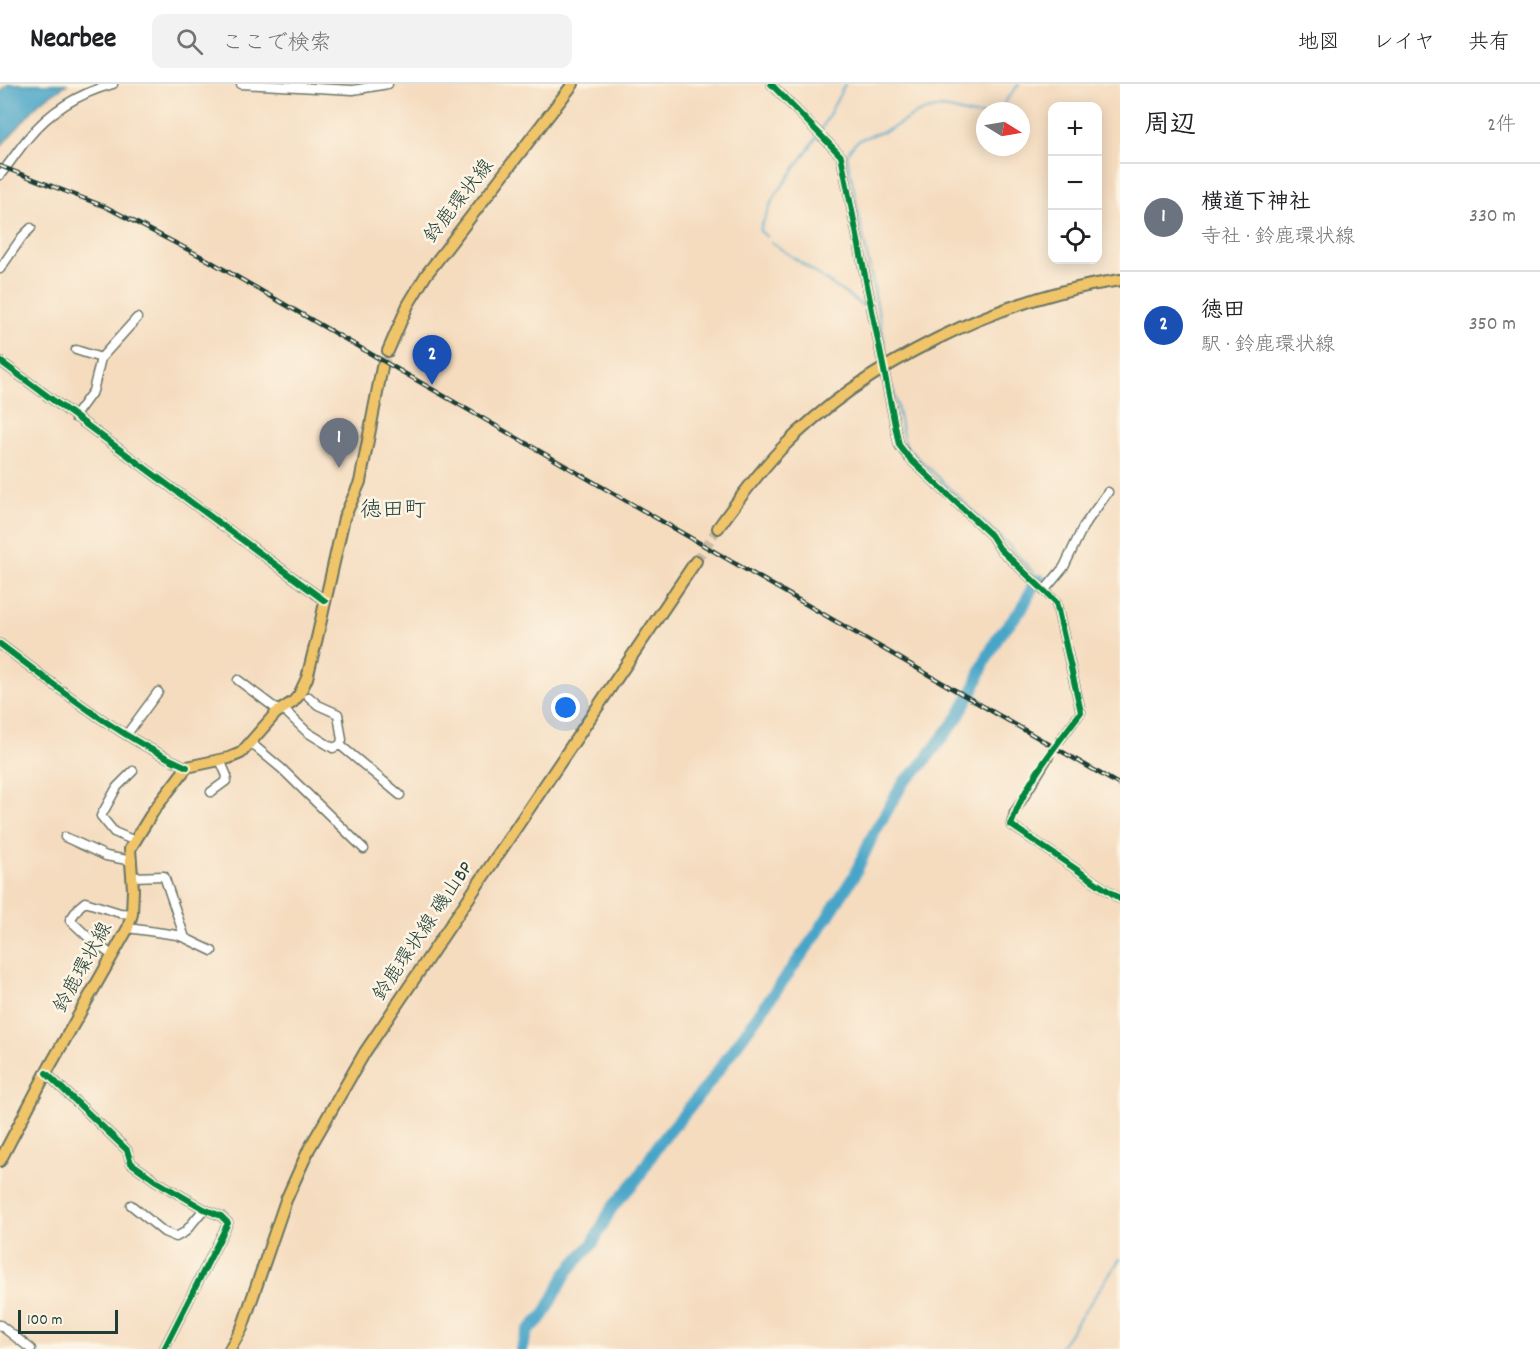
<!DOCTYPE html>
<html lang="ja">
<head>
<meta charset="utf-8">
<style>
  :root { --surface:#fff; --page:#f2f2f2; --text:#202124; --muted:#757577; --line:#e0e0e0; --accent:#ea580c }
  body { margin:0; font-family:Dekko,"Klee One",sans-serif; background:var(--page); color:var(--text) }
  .controls { position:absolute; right:18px; top:18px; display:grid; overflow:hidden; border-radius:12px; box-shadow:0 3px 15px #0003 }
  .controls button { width:54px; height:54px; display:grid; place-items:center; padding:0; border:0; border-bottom:2px solid var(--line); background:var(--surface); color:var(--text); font:30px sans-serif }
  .compass { position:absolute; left:976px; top:18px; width:54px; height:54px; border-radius:50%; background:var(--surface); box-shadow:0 3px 15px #0003; rotate:101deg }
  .scale { position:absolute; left:18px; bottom:15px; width:100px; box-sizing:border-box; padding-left:6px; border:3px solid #1f3d34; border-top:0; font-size:16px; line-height:21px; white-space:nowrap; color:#1f3d34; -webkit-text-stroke:4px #fcf5e5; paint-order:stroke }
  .you { position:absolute; left:566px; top:624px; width:21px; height:21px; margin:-15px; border:4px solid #fff; border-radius:50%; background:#1a73e8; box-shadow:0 0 0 9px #1a73e833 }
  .badge { display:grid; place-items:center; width:39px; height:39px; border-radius:50%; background:var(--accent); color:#fff; font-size:20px; font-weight:700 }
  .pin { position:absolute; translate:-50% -50px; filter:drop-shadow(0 2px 3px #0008) }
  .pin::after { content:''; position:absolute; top:32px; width:21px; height:18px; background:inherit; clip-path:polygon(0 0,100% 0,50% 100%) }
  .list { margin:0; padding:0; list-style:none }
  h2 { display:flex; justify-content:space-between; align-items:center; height:78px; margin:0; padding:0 24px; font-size:26px }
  h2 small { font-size:20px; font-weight:400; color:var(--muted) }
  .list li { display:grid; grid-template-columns:39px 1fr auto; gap:18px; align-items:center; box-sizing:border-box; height:108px; padding:0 24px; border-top:2px solid var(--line) }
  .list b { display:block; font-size:22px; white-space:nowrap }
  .list p { margin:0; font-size:20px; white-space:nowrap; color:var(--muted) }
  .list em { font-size:20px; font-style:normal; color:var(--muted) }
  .icon { flex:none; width:33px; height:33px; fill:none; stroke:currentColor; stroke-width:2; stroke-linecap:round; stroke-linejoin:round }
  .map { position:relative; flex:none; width:1120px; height:1265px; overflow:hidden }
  header { display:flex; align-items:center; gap:36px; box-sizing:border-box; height:84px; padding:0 30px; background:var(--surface); border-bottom:2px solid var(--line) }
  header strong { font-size:28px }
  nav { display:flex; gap:33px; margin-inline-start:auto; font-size:21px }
  .search { width:420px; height:54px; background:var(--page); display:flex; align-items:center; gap:15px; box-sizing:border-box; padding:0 21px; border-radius:12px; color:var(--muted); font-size:22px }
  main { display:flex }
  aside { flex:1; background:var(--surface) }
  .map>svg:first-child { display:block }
  .water { fill:#4aa5c8; stroke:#34717e; stroke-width:1.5 }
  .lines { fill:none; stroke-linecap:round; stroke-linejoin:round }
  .stream { stroke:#4aa5c8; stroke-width:2 }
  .river { stroke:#4aa5c8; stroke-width:12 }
  .minor-tunnel { stroke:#cabca3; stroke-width:8; stroke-dasharray:8 4; stroke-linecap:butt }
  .major-tunnel { stroke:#cabca3; stroke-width:10; stroke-dasharray:10 5; stroke-linecap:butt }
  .minor-casing { stroke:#6a7565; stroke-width:11 }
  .major-casing { stroke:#6a7565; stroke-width:14 }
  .minor { stroke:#fff; stroke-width:8 }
  .major { stroke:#f0c469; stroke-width:10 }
  .rail-casing { stroke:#1f3d34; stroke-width:4.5 }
  .rail { stroke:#fcf5e5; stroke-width:2; stroke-dasharray:7; stroke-linecap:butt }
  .cycleway-casing { stroke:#fcf5e5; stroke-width:10 }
  .cycleway { stroke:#00873e; stroke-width:6 }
  .labels { text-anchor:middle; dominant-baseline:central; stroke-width:5; stroke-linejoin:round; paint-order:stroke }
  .street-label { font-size:20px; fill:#1f3d34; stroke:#fcf5e5 }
  .quarter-label { font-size:22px; fill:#1f3d34; stroke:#fcf5e5 }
</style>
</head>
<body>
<header>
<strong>Nearbee</strong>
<div class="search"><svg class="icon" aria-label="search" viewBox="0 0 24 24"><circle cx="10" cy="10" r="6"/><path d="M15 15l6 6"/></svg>ここで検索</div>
<nav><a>地図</a><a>レイヤ</a><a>共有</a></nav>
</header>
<main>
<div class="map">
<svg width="1120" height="1265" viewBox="0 0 1120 1265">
  <rect width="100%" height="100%" fill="#fcf5e5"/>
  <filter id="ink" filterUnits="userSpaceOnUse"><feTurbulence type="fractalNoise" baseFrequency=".0167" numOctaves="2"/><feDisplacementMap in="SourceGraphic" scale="12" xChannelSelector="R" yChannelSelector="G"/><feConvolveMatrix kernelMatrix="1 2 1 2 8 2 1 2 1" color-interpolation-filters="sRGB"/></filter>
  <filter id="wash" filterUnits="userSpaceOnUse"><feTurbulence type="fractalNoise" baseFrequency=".008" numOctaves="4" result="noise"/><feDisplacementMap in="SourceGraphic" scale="24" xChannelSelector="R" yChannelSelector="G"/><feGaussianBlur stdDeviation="1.35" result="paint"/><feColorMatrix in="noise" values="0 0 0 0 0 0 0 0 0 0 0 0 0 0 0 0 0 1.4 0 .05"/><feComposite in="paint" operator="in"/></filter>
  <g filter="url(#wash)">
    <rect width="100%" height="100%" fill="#f5dcbf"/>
    <path class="water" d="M8 0H67L40 18 0 63V9Z"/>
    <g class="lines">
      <path class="stream" d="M998 27 1019 0
        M820 48 845 0
        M767 153 760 147 761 143 773 115 817 53
        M771 158 869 226
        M886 266 847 72C854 50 875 53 892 44 908 35 920 25 939 24 955 24 969 33 985 31
        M893 303 904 356 908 364 1009 462 1040 496
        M890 337 894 359 901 370
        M1059 1265 1120 1175"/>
      <path class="river" d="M521 1265 528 1247 544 1231 567 1188 593 1159 611 1125 637 1095 659 1060 707 1002 816 851 854 792 873 751 903 699 920 683 958 633 975 602 984 579 1000 550 1022 525 1033 502 1040 496"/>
    </g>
  </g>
  <g filter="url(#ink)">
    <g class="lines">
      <path class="minor-tunnel" d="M1049 672 1060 656"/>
      <path class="major-tunnel" d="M382 283 388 267
        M696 477 718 444"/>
      <g class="minor-casing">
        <path id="minor" d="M241 0 353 6 388 0
          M771 0 841 72 899 361 910 375 991 451 1000 465 1056 518 1081 628 1060 656
          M0 91C10 79 18 66 28 54 50 27 80 9 113 0
          M0 185 22 153 31 144
          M76 266 101 274
          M0 277 325 517
          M74 333 93 307 101 274 137 234
          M1044 507 1064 483 1083 443 1108 408
          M0 560C60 605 118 653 187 683
          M238 596 279 627
          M309 613 318 621 338 630 342 656 340 661
          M283 625 307 648 333 664 340 661 400 711
          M127 650 158 608
          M251 659 282 685 364 765
          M1049 672 1014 729 1011 741 1120 815
          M133 687 117 703 101 732 114 748 135 757
          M211 708 226 697 227 692 220 676
          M65 753 106 772 132 777
          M132 793 164 792 185 854 212 867
          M128 844 177 851 185 854
          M113 872 88 853 70 836 79 823 85 818 120 829 132 830
          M46 989 127 1066 131 1079 156 1097 204 1125 221 1132 228 1139 164 1265
          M131 1121 164 1148 176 1153 185 1148 204 1125
          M0 1241 31 1265"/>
      </g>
      <g class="major-casing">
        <path id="major" d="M388 267 408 221 426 191 573 0
          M718 444C738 416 758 389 781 365 865 279 1001 213 1120 196
          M0 1077 46 989 128 844 132 830 133 805 130 765 154 726 187 683 229 674 241 669 276 629 293 618 299 611 307 594 317 554 344 434 360 398 382 283
          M230 1265 242 1244 286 1116 309 1065 365 968 696 477"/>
      </g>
      <use href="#minor" class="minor"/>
      <use href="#major" class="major"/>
      <g class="rail-casing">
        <path id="rail" d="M0 82 106 123 206 175 1120 701"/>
      </g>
      <use href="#rail" class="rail"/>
      <g class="cycleway-casing">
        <path id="cycleway" d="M771 0 841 72 899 361 910 375 991 451 1000 465 1056 518 1081 628C1055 663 1024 700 1011 741L1120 815
          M0 277 325 517
          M0 560C60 605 118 653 187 683
          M46 989 127 1066 131 1079 156 1097 204 1125 221 1132 228 1139 164 1265"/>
      </g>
      <use href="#cycleway" class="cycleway"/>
    </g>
  </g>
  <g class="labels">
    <g class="street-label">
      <text transform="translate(460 118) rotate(-52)">鈴鹿環状線</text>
      <text transform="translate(424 848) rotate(-56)">鈴鹿環状線 磯山BP</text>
      <text transform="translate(84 884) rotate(-61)">鈴鹿環状線</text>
    </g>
    <g class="quarter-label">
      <text x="393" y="427">徳田町</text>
    </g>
  </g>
</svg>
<div class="controls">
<button>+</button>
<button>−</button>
<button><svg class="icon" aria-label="locate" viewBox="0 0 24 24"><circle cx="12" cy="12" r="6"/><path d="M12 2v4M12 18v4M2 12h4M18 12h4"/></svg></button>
</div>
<svg class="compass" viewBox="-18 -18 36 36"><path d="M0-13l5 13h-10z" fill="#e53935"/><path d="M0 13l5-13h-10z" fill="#757577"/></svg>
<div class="scale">100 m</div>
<div class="you"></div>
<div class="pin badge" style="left:339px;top:384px;background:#6b7280">1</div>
<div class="pin badge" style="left:432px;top:301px;background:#1a4fb4">2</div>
</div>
<aside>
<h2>周辺<small>2件</small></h2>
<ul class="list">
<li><span class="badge" style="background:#6b7280">1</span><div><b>横道下神社</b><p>寺社 · 鈴鹿環状線</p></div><em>330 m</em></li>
<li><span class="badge" style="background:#1a4fb4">2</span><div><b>徳田</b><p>駅 · 鈴鹿環状線</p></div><em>350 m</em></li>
</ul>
</aside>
</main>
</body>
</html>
